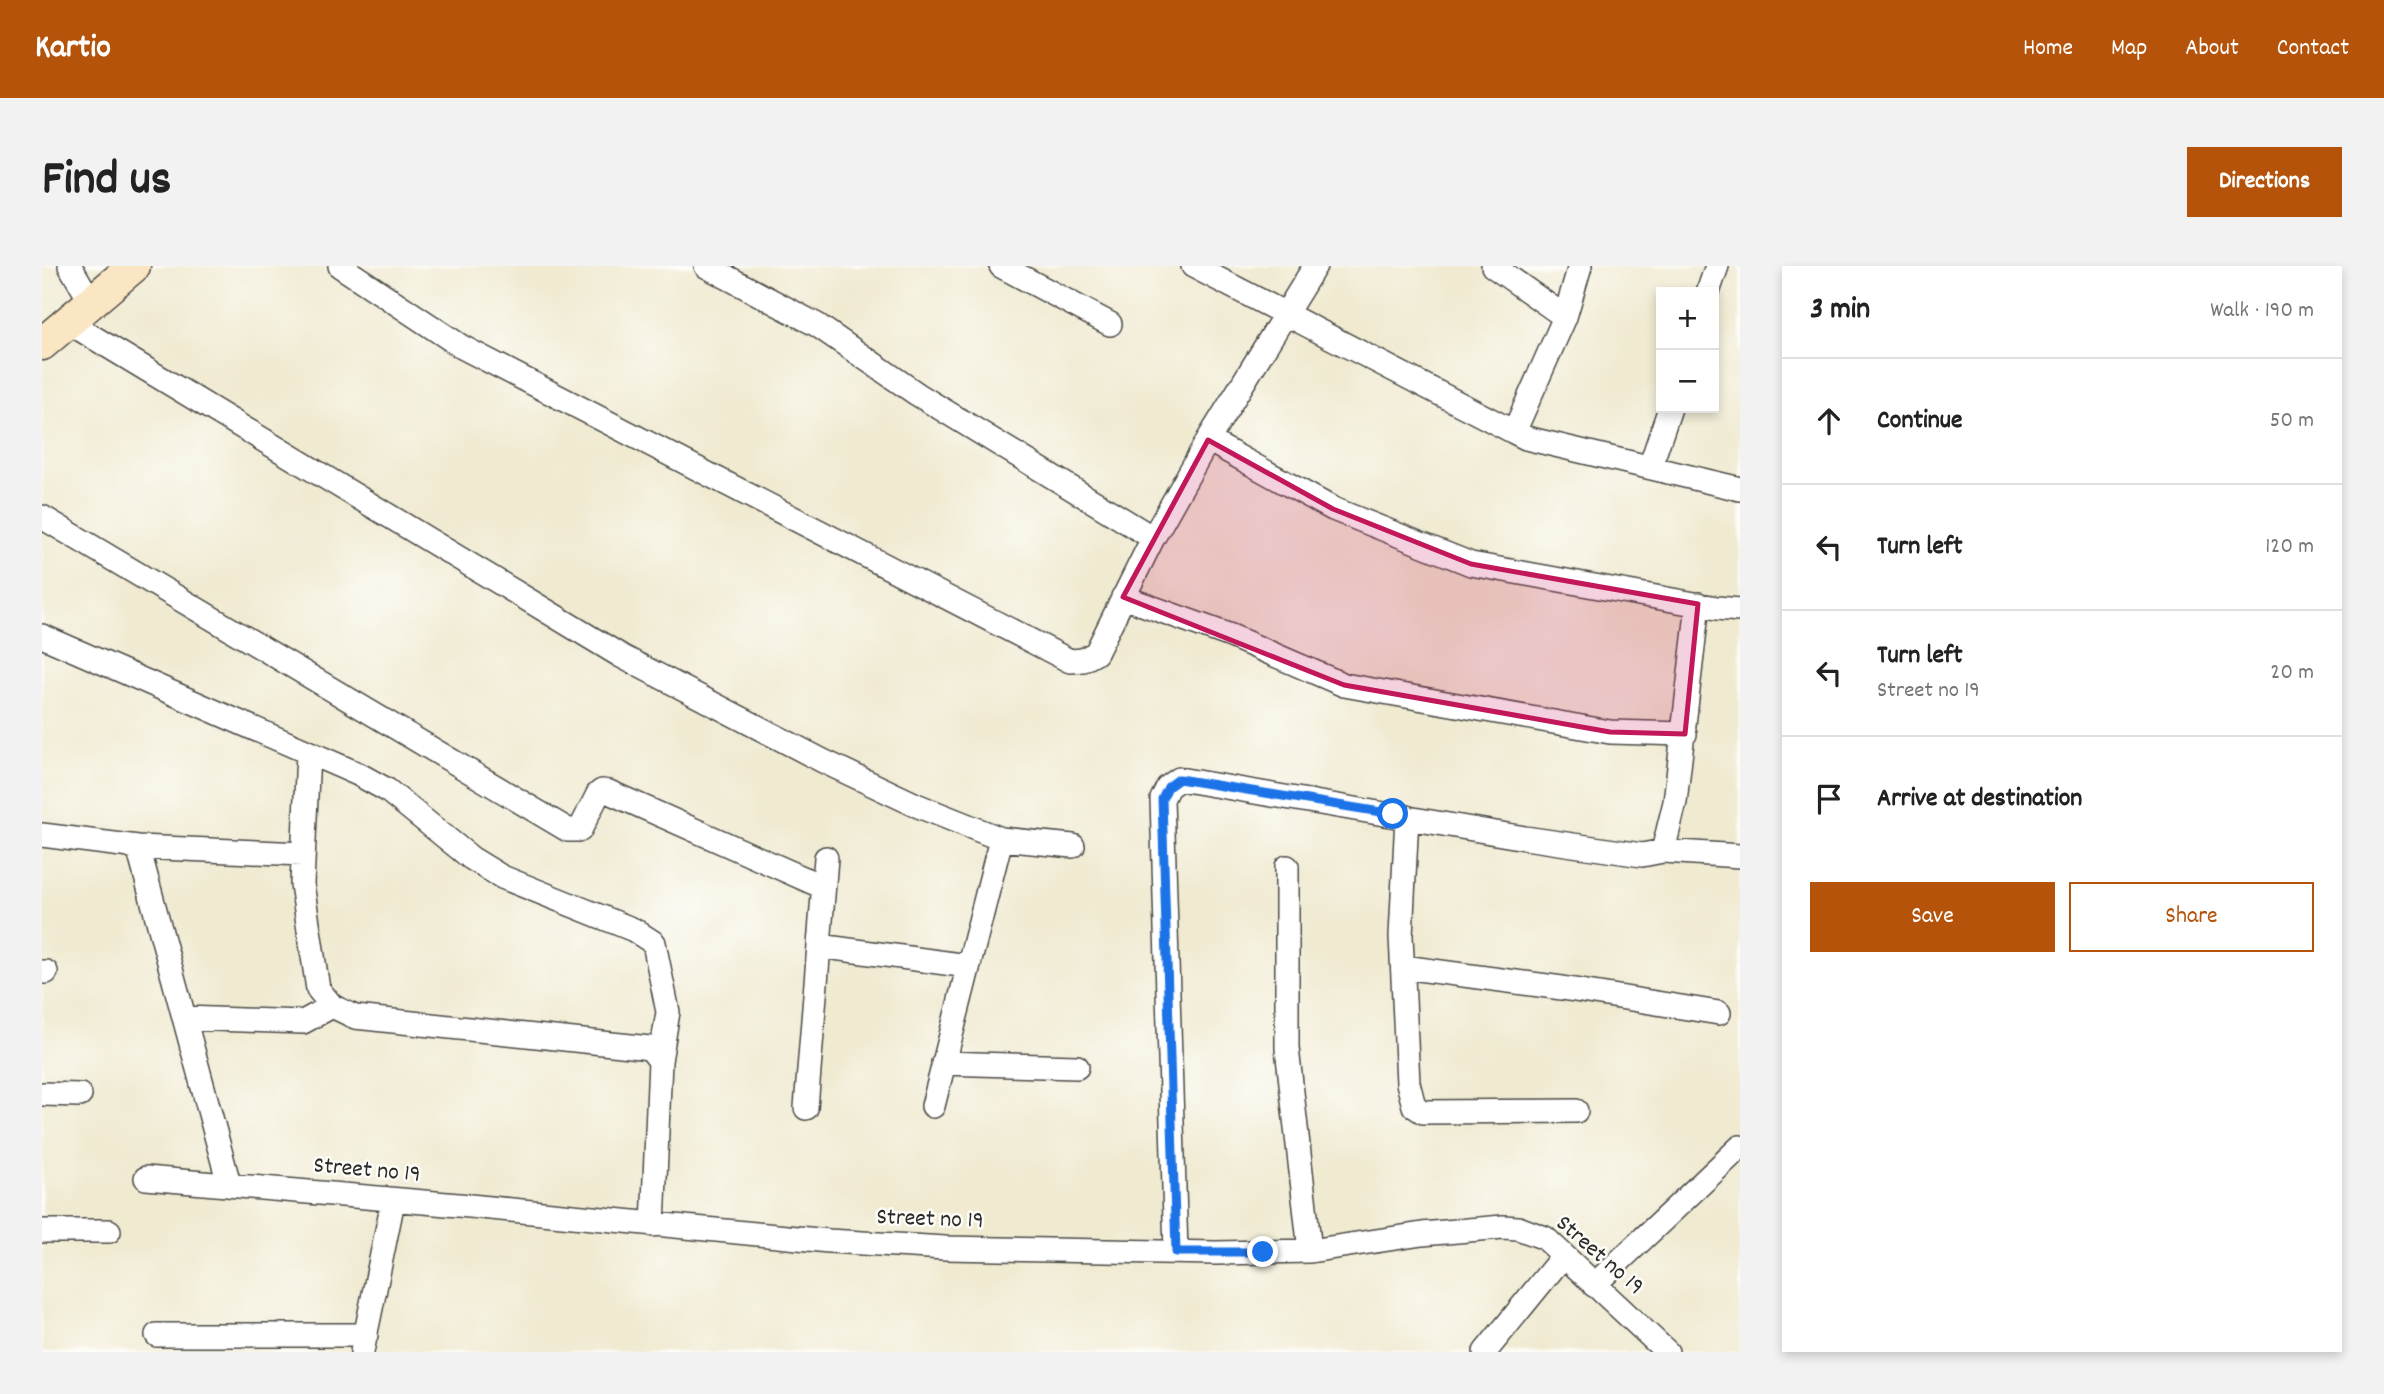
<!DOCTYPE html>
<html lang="en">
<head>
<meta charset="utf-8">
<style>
  :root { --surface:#fff; --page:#f2f2f2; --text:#222; --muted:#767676; --line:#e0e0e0; --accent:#b45309 }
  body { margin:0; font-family:Dekko,sans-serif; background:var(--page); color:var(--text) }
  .controls { position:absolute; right:21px; top:21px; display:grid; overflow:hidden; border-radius:0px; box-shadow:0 4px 10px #0003 }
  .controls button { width:63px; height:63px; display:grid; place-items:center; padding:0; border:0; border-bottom:2px solid var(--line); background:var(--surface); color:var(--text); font:35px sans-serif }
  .stop { position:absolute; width:21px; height:21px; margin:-16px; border:5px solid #1a73e8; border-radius:50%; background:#fff }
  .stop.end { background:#1a73e8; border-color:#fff; box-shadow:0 2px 7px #0008 }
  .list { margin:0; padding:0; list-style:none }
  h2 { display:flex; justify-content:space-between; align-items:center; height:91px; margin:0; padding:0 28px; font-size:30px }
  h2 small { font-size:23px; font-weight:400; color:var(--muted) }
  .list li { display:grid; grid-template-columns:46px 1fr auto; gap:21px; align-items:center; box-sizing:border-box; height:126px; padding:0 28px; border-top:2px solid var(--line) }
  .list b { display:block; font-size:26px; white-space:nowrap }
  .list p { margin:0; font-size:23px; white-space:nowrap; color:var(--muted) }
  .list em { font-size:23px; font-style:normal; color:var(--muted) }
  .actions { display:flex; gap:14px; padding:21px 28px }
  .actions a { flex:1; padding:16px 0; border:2px solid var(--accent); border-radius:0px; text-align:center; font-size:24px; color:var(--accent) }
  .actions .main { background:var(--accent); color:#fff }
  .icon { flex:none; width:38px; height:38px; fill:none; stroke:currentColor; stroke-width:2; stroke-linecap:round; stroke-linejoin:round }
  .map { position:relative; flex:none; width:1698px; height:1086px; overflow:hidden; border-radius:0px }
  header { display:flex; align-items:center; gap:42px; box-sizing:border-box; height:98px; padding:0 35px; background:var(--accent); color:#fff }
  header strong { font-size:33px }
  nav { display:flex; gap:38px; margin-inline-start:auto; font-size:24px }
  .intro { display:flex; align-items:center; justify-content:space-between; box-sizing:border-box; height:168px; padding:0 42px }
  h1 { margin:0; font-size:49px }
  .button { padding:18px 32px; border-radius:0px; background:var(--accent); color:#fff; font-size:24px; font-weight:700 }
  main { display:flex; gap:42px; padding:0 42px }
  aside { flex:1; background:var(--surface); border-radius:0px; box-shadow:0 4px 10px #0003 }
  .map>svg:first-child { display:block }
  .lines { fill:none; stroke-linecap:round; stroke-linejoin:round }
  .minor-casing { stroke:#494844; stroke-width:26 }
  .secondary-casing { stroke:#494844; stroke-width:35 }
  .minor { stroke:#fff; stroke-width:23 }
  .secondary { stroke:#fbe6c3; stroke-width:32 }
  .route { stroke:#1a73e8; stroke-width:9 }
  .marked { fill:#c2185b; fill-opacity:0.2; stroke:#c2185b; stroke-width:5; stroke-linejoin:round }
  .labels { text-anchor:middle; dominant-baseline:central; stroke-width:5; stroke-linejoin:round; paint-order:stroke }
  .street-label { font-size:24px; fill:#2b2b2b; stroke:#fdfcf7 }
</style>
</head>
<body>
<header>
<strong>Kartio</strong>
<nav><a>Home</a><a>Map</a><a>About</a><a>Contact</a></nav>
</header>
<div class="intro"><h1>Find us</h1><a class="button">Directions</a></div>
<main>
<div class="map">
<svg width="1698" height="1086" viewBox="0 0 1698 1086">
  <rect width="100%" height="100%" fill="#fdfcf7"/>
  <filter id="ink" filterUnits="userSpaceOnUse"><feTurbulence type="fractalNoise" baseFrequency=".0143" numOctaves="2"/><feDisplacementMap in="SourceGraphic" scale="14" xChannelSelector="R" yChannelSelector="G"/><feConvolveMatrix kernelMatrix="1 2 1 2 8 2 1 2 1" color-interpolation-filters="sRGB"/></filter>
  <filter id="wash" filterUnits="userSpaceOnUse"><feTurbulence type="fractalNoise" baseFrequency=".00686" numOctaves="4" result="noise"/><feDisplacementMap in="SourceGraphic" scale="28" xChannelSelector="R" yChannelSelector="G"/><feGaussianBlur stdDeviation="1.57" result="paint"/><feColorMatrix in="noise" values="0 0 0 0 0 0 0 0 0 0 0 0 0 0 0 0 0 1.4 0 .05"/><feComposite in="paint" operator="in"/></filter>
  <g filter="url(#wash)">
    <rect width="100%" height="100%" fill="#f0ead1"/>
  </g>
  <g filter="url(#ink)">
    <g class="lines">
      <g class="minor-casing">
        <path id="minor" d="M28 0 49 36
          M298 0 420 81 1028 395 1041 394 1054 387 1111 272 1166 174 1273 0
          M664 0 775 59 875 128 1111 272
          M959 0 1068 58
          M1151 0 1472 166
          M1451 0 1523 51
          M1538 0 1523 51 1472 166 1484 172 1698 223
          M1666 26 1675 0
          M26 56 579 390 781 495 874 539 959 573 1031 580
          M1166 174 1291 243 1429 298 1675 342 1698 344
          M1608 201 1628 142
          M0 251 526 564H538L556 528 560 525 567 526 781 621
          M1081 331 1189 370 1302 419 1568 466 1643 468
          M0 370 316 508 345 524 429 592 460 611 592 664 612 677 626 746 618 795 611 959
          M266 487 260 618 276 723 290 740 313 751 608 782 618 795
          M1365 551 1359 670 1366 817 1372 840 1381 846 1534 845
          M0 569 96 581 260 588
          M96 581 187 918
          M1621 585 1633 536 1656 338
          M1245 601V782L1268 985
          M777 680 926 700
          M1361 701 1520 722 1677 747
          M0 706H4
          M142 752 261 756 290 740
          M901 797 1035 801
          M0 828 38 829
          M891 840 959 573
          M764 842 784 592
          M104 912 428 940 787 975 903 982 1174 987 1268 985 1380 968 1461 961 1476 962 1503 972 1625 1086
          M0 965H67
          M1134 986 1120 533 1126 521 1137 513 1483 572 1600 589 1621 585 1698 590
          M1552 1019 1698 881
          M115 1069H324
          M320 1086 351 935
          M1443 1086 1521 990"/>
      </g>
      <g class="secondary-casing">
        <path id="secondary" d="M0 78 92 0"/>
      </g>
      <use href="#minor" class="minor"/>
      <use href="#secondary" class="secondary"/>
    </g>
  </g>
  <g class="lines" filter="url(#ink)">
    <path class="route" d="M1221 986H1134L1120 533 1126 521 1137 513 1351 548"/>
  </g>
  <path class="marked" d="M1166 174 1291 243 1429 298 1656 338 1643 468 1568 466 1302 419 1081 331Z"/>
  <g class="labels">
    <g class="street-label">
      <text transform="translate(325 905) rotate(5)">Street no 19</text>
      <text transform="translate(888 954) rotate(2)">Street no 19</text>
      <text transform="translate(1557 990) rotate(41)">Street no 19</text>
    </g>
  </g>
</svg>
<div class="controls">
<button>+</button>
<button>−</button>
</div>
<div class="stop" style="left:1351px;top:548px"></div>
<div class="stop end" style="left:1221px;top:986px"></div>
</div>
<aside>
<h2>3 min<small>Walk · 190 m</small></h2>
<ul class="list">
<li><svg class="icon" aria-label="ahead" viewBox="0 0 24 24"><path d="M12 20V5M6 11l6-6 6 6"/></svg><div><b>Continue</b></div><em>50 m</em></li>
<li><svg class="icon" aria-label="left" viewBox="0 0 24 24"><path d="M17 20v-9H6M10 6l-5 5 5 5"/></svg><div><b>Turn left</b></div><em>120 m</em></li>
<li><svg class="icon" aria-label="left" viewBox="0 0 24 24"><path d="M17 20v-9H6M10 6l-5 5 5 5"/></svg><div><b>Turn left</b><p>Street no 19</p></div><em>20 m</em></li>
<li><svg class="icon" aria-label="arrive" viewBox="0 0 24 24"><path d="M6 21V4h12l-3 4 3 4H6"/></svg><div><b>Arrive at destination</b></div></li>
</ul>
<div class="actions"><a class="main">Save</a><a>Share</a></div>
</aside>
</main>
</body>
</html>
